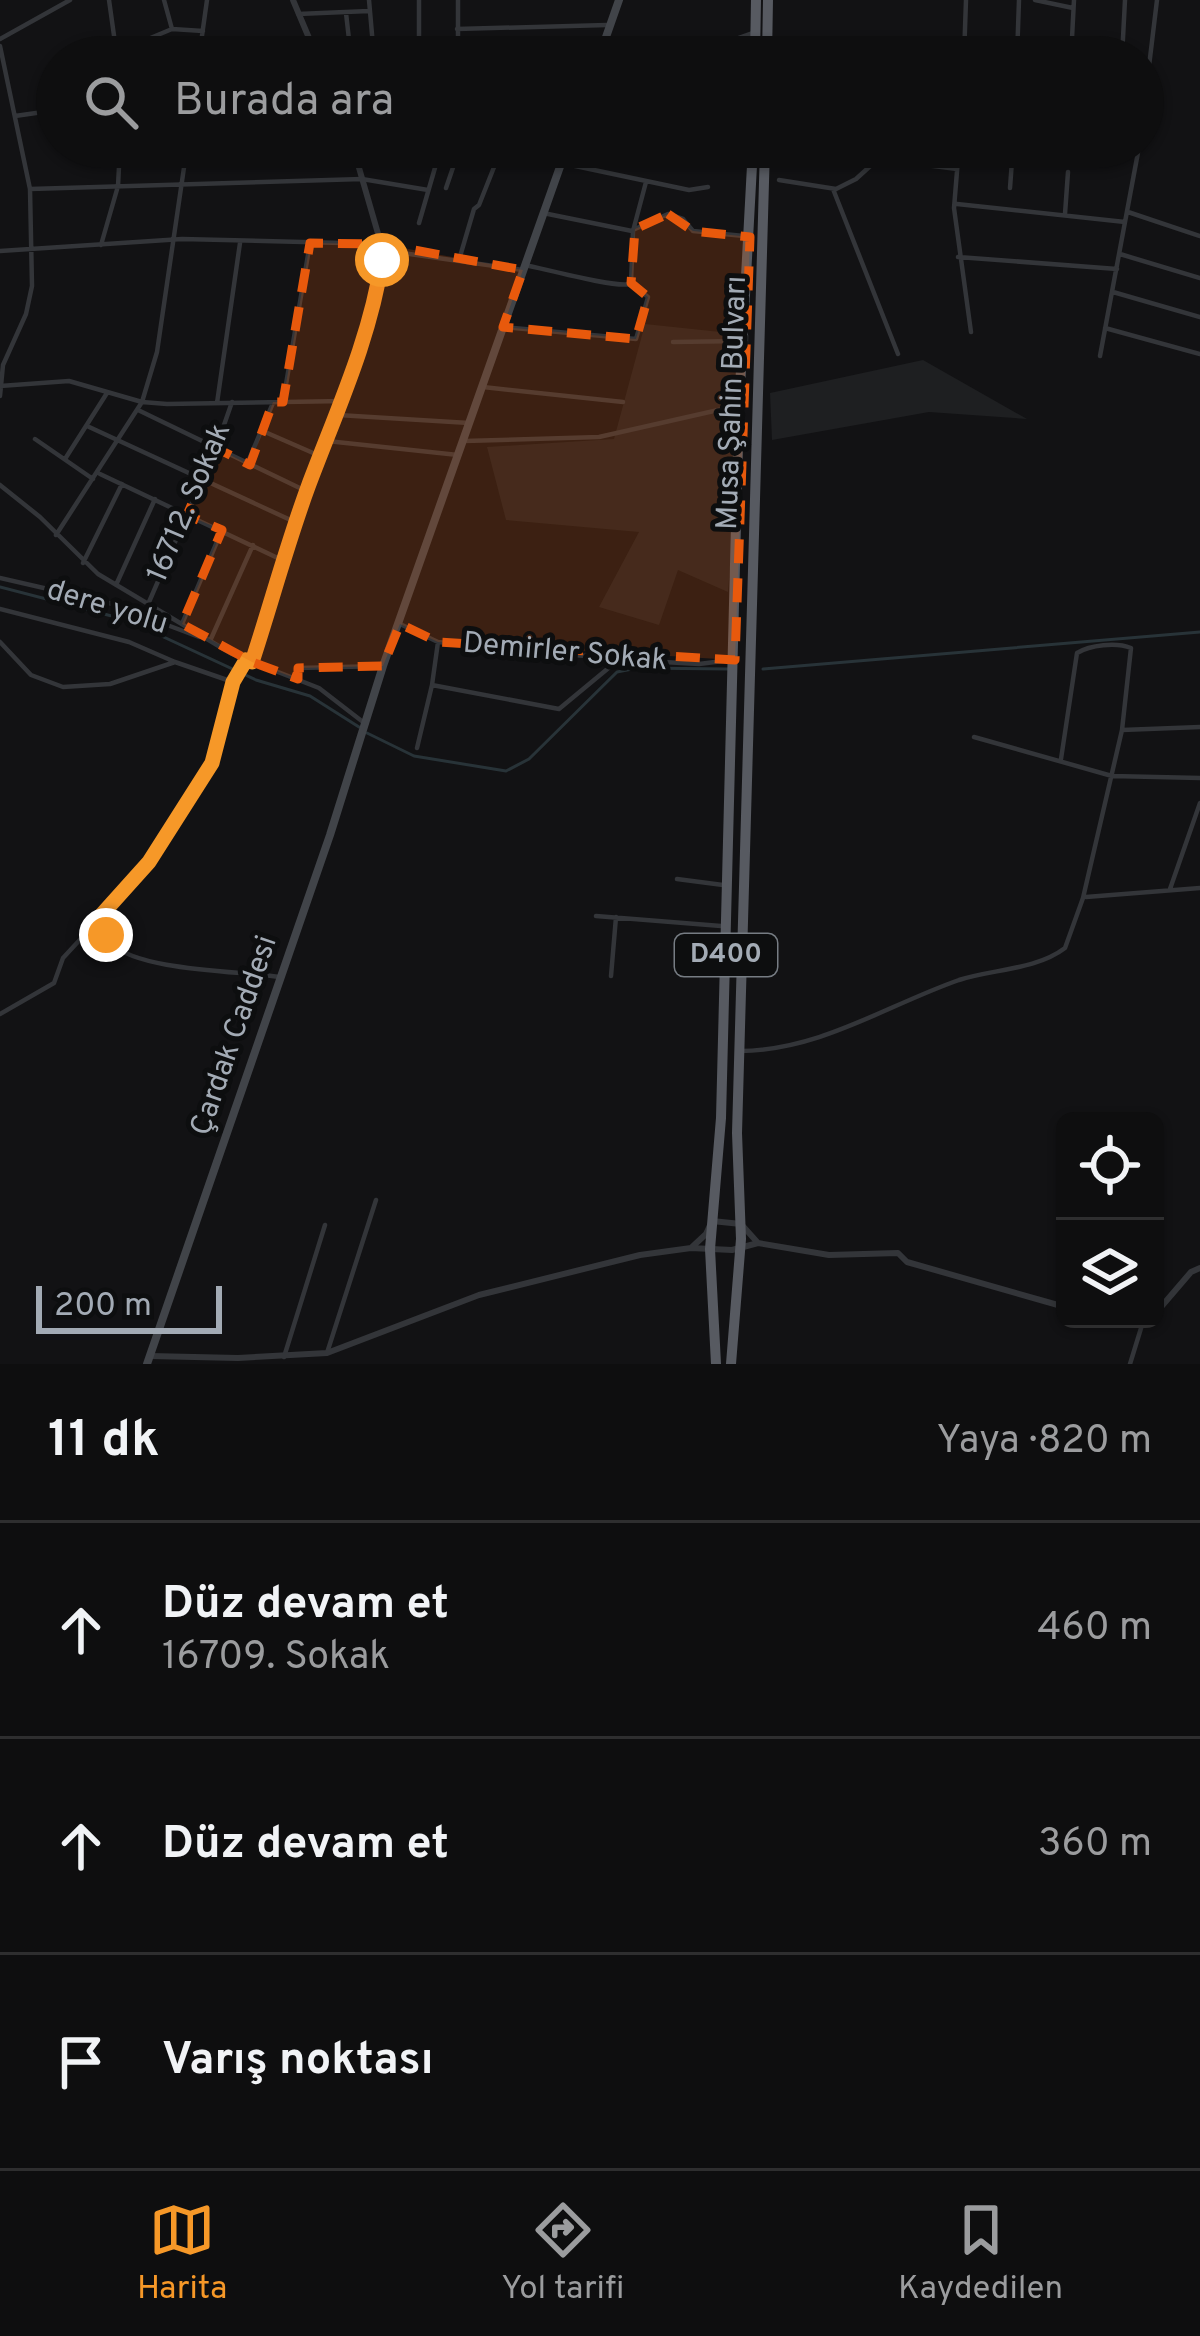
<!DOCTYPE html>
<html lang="tr">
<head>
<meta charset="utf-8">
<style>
  :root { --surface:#0e0e0f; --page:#171718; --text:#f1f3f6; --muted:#9b9c9e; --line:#2e2e2f; --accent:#f69828 }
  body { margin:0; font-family:Overpass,sans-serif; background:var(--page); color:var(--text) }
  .controls { position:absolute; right:36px; bottom:36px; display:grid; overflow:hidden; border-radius:18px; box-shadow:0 3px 9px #0004 }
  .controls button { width:108px; height:108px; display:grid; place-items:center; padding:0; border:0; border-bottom:3px solid var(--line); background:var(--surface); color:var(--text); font:60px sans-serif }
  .scale { position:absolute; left:36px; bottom:30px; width:186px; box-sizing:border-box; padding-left:12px; border:6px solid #a3abb5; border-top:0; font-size:33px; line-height:42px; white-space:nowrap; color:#a3abb5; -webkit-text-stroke:9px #0d0e0f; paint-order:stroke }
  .stop { position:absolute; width:36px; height:36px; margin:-27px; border:9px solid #f69828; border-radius:50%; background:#fff }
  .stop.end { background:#f69828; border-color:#fff; box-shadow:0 3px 12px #0008 }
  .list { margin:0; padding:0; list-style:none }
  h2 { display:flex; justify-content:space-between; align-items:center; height:156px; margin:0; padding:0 48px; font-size:51px }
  h2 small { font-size:39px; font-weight:400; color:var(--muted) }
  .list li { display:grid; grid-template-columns:78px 1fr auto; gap:36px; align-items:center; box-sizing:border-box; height:216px; padding:0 48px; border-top:3px solid var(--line) }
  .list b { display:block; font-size:45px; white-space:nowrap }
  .list p { margin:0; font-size:39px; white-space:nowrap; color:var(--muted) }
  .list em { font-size:39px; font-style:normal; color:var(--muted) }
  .icon { flex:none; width:66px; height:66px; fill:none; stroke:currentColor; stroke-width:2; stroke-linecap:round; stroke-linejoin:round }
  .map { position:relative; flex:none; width:1200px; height:1364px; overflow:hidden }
  .search { position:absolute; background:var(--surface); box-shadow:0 3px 9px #0004; left:36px; right:36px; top:36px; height:132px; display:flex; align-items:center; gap:30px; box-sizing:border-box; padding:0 42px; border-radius:66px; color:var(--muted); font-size:45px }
  .sheet { height:804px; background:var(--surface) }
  nav { display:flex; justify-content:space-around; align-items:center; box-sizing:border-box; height:168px; border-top:3px solid var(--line); background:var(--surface); font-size:33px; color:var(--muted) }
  nav a { display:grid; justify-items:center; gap:6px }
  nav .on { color:var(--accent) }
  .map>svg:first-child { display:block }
  .built { fill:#1e1f21 }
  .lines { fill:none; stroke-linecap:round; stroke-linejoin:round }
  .stream { stroke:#283338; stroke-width:3 }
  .minor { stroke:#333539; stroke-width:4.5 }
  .tertiary { stroke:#333539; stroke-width:6 }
  .secondary { stroke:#414449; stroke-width:8 }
  .trunk { stroke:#575a61; stroke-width:10 }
  .route { stroke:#f69828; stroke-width:15 }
  .marked { fill:#e8590c; fill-opacity:0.2; stroke:#e8590c; stroke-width:9; stroke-dasharray:24 15; stroke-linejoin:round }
  .labels { text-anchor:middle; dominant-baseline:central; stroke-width:10; stroke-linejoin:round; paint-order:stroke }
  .shield { fill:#0d0e0f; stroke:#767c83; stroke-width:3 }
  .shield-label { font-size:27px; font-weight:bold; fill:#a3abb5 }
  .street-label { font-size:30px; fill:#a3abb5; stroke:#0d0e0f }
</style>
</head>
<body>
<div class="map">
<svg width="1200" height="1364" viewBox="0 0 1200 1364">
  <rect width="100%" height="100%" fill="#121214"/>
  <path class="built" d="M645 324 749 335 728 592 678 570 659 625 599 607 639 532 506 520 487 447 614 439Z
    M923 360 1027 419 929 412 772 440 770 393Z"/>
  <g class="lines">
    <path class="stream" d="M0 587 127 620 256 680 310 696 359 727
      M763 669 1200 632
      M367 733 414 756 506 771 529 759 617 672 637 668 730 669"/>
    <path class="minor" d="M109 0 117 57
      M164 0 172 29
      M369 0 374 57
      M458 0V57
      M1035 0 1073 8
      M346 13 351 57
      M298 14 369 11
      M457 29 607 25
      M0 39 70 0
      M0 46 30 189 32 286 26 314 3 365 0 396
      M117 52 172 29 203 31
      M199 57 207 0
      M268 57 308 40
      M419 57V0
      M964 57 966 0
      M1017 57 1019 0
      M1071 57 1074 0
      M1122 57 1125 0
      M15 116 57 110
      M1143 116 1157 0
      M959 147 954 208 971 332
      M1071 147 1137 151
      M516 151 517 147
      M561 163 689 190 708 187
      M779 180 836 189 856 179 878 159 957 169
      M446 188 460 147
      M1010 188 1013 147
      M30 189 362 179 428 190
      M833 189 898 354
      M957 204 1125 222
      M1128 212 1200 236
      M543 213 632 231
      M1065 214 1068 172
      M419 223 441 147
      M635 229 668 214 683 219 693 231 744 236
      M101 245 118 186 120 147
      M381 250 523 270
      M0 251 182 239 381 244
      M1120 254 1200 278
      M958 257 1117 269
      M459 260 474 209 479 205 502 147
      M525 265C545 269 615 288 630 284
      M1113 292 1200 317
      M503 327 636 339 648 297 631 283 633 231 646 182
      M1105 328 1200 354
      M673 342 742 341
      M1100 356 1139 147
      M0 386 69 381 142 402 167 404 344 401
      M483 387 623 402
      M283 402 310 243
      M217 403 240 243
      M138 410 306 491
      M338 415 469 423
      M87 426 297 523
      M265 432 320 456
      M35 439 93 479
      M327 441 458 455
      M464 441 599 437 736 406
      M65 459 107 393
      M247 464 273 403
      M100 474 284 561
      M0 485 40 517 98 574 232 654 319 688 363 722
      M56 535 142 402 157 352 187 147
      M83 563 122 484
      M0 578 109 603 199 637
      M116 585 155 499
      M149 602 216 448 232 402
      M0 609 129 642 175 662
      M182 624 222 530
      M400 624 438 642 628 660 699 664 731 660
      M210 641 253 545
      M0 642 31 675 63 687 110 684 175 662 233 682
      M298 679V668L383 666
      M432 685 559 709 617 661
      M1122 730 1200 727
      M974 737 1112 776 1200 778
      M417 748 432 685 438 642
      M677 879 723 885
      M1170 889 1200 803
      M1086 897 1200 888
      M596 916 721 926
      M96 921C103 928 106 938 112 944 139 971 241 971 280 977
      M611 976 616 917
      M0 1014 54 983 63 958 138 877 205 776 216 755 233 682 246 660
      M740 1051C821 1050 885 1006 959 980 993 969 1036 970 1065 948L1083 898 1122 730 1131 648C1116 642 1090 645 1077 653L1061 759
      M327 1353 376 1200
      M284 1357 325 1225
      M1130 1364 1142 1325"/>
    <path class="tertiary" d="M293 0 317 57
      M686 57 755 33
      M252 662 306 491 344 401 381 269V244L353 147
      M712 1221 741 1224 758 1243 732 1250 691 1248 706 1234Z
      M758 1243 829 1255 898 1253 907 1262 1065 1307
      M1155 1314 1191 1272 1200 1268
      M1106 1319 1142 1325 1151 1319
      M150 1356 238 1358 327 1353 479 1295 640 1255 691 1248"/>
    <path class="secondary" d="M599 57 619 0
      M147 1364 330 835 383 666 567 147"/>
    <path class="trunk" d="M755 57 756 0
      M767 57 768 0
      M716 1364 710 1249 721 1118 739 406 753 147
      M731 1364 741 1239 737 1133 765 147"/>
  </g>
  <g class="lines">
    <path class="route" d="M106 935 96 921 149 862 212 763 233 682 246 660 252 662C271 604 287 544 308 487 336 412 370 340 382 260"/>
  </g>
  <path class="marked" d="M668 214 693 231 750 237 735 660 438 642 400 624 383 666 298 668V679L252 662 182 624 222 530 187 515 216 448 250 465 273 402H283L310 243 381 244 523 270 503 327 636 339 648 297 631 283 635 229Z"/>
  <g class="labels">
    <rect class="shield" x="675" y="934" width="102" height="42" rx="9"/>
    <g class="shield-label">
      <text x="726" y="955">D400</text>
    </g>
    <g class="street-label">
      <text transform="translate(733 403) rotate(-88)">Musa Şahin Bulvarı</text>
      <text transform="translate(190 503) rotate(-67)">16712. Sokak</text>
      <text transform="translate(107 608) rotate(17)">dere yolu</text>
      <text transform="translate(565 653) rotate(5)">Demirler Sokak</text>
      <text transform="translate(235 1036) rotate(-71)">Çardak Caddesi</text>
    </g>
  </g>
</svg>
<div class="controls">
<button><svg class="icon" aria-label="locate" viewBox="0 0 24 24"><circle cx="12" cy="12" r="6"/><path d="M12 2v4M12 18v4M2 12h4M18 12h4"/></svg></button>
<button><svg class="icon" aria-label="layers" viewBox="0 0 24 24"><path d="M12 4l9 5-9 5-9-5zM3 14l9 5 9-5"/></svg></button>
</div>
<div class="scale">200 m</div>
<div class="stop" style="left:382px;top:260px"></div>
<div class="stop end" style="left:106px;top:935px"></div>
<div class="search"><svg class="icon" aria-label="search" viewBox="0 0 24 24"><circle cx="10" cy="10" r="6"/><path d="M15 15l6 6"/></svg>Burada ara</div>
</div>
<section class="sheet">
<h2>11 dk<small>Yaya · 820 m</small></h2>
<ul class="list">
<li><svg class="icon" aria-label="ahead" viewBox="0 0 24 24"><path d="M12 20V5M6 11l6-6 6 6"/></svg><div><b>Düz devam et</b><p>16709. Sokak</p></div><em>460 m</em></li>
<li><svg class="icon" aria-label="ahead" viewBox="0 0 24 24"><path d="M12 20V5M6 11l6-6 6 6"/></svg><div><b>Düz devam et</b></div><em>360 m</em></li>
<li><svg class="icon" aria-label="arrive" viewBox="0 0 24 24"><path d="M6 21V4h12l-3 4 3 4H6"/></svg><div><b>Varış noktası</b></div></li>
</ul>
</section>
<nav>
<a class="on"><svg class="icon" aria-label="map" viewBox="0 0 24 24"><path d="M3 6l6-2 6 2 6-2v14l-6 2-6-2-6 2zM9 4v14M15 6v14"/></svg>Harita</a>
<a><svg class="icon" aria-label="directions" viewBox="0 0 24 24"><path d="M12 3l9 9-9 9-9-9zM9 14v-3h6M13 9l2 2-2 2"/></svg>Yol tarifi</a>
<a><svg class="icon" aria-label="saved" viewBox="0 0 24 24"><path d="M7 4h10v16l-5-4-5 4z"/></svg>Kaydedilen</a>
</nav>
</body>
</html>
